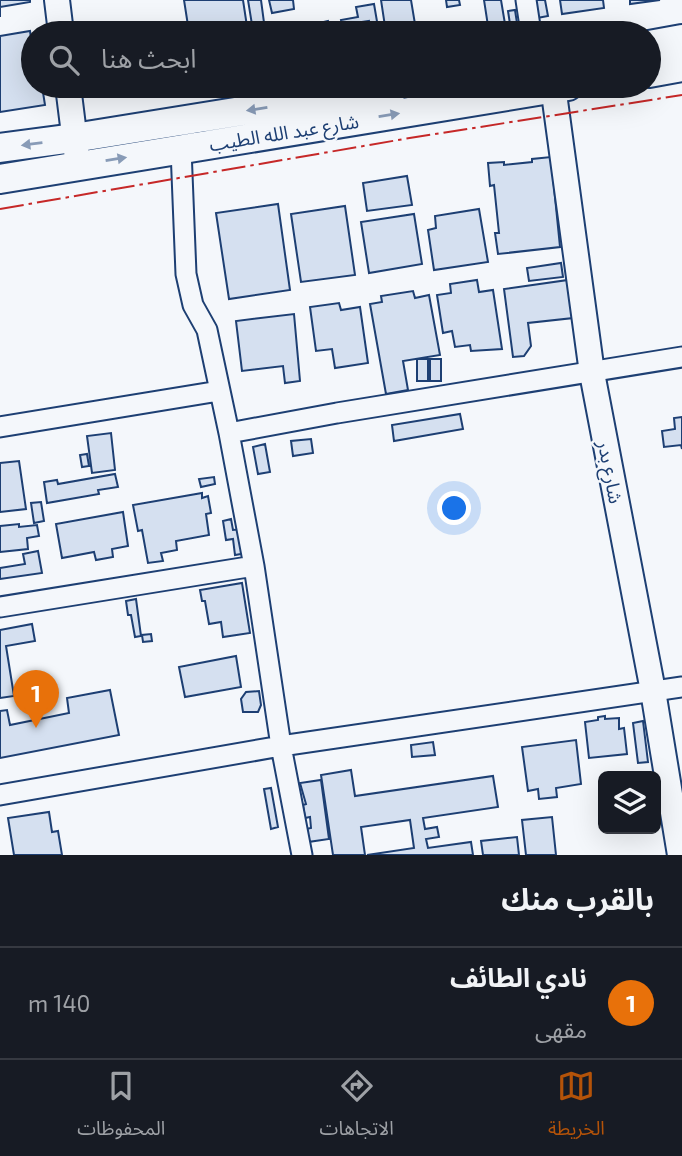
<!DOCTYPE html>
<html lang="ar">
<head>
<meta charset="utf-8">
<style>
  :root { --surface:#171b24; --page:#242831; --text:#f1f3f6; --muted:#9ea1a6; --line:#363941; --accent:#b45309 }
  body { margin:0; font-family:"Exo 2","Noto Sans Arabic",sans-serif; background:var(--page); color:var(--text); direction:rtl }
  .controls { position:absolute; right:21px; bottom:21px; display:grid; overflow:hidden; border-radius:10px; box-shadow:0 7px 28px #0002 }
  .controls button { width:63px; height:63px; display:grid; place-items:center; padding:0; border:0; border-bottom:2px solid var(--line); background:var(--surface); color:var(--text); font:35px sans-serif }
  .you { position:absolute; left:455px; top:509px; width:24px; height:24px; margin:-18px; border:5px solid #fff; border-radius:50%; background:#1a73e8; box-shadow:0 0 0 10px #1a73e833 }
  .badge { display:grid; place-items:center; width:46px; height:46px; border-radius:50%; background:var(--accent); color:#fff; font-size:23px; font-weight:700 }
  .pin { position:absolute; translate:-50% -58px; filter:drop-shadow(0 2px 4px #0008) }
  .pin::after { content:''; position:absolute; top:37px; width:24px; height:21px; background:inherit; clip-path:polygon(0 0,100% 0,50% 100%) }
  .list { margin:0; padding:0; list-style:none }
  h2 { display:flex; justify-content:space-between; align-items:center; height:91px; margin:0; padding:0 28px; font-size:30px }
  h2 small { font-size:23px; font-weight:400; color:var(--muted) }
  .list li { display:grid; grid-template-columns:46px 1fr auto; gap:21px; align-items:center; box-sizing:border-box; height:112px; padding:0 28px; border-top:2px solid var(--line) }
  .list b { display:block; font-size:26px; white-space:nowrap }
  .list p { margin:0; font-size:23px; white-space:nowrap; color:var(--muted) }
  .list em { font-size:23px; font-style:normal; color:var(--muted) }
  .icon { flex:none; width:38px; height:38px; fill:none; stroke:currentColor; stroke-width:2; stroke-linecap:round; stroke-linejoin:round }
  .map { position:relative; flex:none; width:682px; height:855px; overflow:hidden; direction:ltr }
  .search { position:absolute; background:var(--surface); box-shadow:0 7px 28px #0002; left:21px; right:21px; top:21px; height:77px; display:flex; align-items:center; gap:18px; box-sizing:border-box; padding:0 24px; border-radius:38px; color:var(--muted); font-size:26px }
  .sheet { height:203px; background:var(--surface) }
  nav { display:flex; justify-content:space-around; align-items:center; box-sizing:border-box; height:98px; border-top:2px solid var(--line); background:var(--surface); font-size:19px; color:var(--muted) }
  nav a { display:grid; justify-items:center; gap:4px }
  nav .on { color:var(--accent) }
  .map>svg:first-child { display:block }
  .building { fill:#d5e0f0; stroke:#1d3f73; stroke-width:2 }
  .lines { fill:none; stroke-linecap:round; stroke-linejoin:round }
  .minor-casing { stroke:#1d3f73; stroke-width:23 }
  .tertiary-casing { stroke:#1d3f73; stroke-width:28 }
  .secondary-casing { stroke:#1d3f73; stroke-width:32 }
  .minor { stroke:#f4f7fb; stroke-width:19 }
  .tertiary { stroke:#f4f7fb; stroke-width:24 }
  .secondary { stroke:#f4f7fb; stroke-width:28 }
  .power { stroke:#c62828; stroke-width:2; stroke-dasharray:24 5 3.5 5; stroke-linecap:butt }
  .oneway { fill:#889bb7 }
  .labels { text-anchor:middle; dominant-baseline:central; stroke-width:5; stroke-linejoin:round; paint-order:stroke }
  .street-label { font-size:19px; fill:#1d3f73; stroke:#f4f7fb }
</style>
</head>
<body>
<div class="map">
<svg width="682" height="855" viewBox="0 0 682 855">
  <rect width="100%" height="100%" fill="#f4f7fb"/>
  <path class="building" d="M0 0H30V2L0 7V17Z
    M184 0H243L248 33H226L225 27 189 32Z
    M248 0H261L265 30 253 31Z
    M269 0H293L294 9 272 13Z
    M381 0H411L416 30 386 33Z
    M446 0H459L460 5 447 7Z
    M484 0H501L505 24 488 26Z
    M534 0H545L548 16 537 18Z
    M560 0H603L604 8 562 14Z
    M630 0H660L630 4Z
    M374 4 379 33H371L369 21 342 25 341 20 358 17 356 7Z
    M515 10 517 23 510 24 508 11Z
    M328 21 331 33H311L317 32 315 24Z
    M174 27 175 33H127Z
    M492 30 493 33H466Z
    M30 31 33 53V86H42L45 105 0 112V36Z
    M101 86H169L103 96Z
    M551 157 560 247 498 254 495 233H499L494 185 490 186 488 163 504 162V165L532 162V159Z
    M407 176 412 205 367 211 363 183Z
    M278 204 290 290 229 299 216 213Z
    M345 206 355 275 301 282 291 214Z
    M479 209 488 262 434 270 428 230 436 228 435 216Z
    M414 214 422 264 369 273 361 222Z
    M561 263 563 277 529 281 527 268Z
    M477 280 479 292 493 290 502 349 471 351 470 345 455 347 452 331 443 333 437 295 451 293 450 284Z
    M568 280 573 318 528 323 531 346 524 356 513 357 504 289Z
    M413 291 415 298 429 295 440 355 403 361 408 390 386 394 370 304 382 302 381 296Z
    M339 303 341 310 360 307 368 363 335 368 332 349 316 351 310 307Z
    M294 314 300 381 285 383 283 366 242 371 236 321Z
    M417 359H428V381H417Z
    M430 359H441V381H430Z
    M460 414 463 429 394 441 392 425Z
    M682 417V449L681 445 664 447 662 431 675 429 674 418Z
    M111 433 115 470 92 473 87 436Z
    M311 439 313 453 293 456 291 441Z
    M265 444 270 472 258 474 253 447Z
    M87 454 89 466 82 467 80 455Z
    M19 461 26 509 0 512V463Z
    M115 474 118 487 98 490 99 494 47 503 44 482 57 480 58 484Z
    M214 477 215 484 201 487 199 479Z
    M202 493V498L208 496 211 513 206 514 209 535 176 541 177 550 161 553 163 561 148 563 142 530 138 531 133 505Z
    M41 502 44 521 34 523 31 503Z
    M123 512 128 546 112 549 113 557 96 560 94 552 62 558 56 524Z
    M231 519 233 530 244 529 247 553 235 555 233 539 226 540 223 521Z
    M19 524V527L37 525 39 536 27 538 28 549 0 552V526Z
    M38 551 42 573 0 579V568L25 564 23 554Z
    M242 583 250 633 223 637 221 622 209 624 205 601H202L200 590Z
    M136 599 141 636 135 637 131 615H128L126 601Z
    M32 624 35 641 6 646 14 696 0 698V630Z
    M151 634 152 641 143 642 142 635Z
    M236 656 241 687 185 697 179 667Z
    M110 690 119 735 0 758V711L7 710 10 725 69 713 67 698Z
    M259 691 261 705 258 712H243L241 699 246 692Z
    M605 716V719L619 718V729L624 728 627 754 589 758 585 722 598 720V717Z
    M643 721 648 762 638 763 633 723Z
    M576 740 581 784 556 788 557 797 539 799 538 789 528 791 522 747Z
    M433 742 435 755 412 757 411 745Z
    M351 770 355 796 493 776 498 807 423 818 425 829 437 827 439 837 426 839 428 848 471 842 473 855H367L414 848 410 820 361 827 365 855H333L321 775Z
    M321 780 329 839 308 842 306 829 311 828 310 817 305 818 303 805 306 804 300 783Z
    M271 788 278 827 271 829 264 789Z
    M659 798 662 815 656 817V799Z
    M49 812 52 832 58 831 62 855H14L8 818Z
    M552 817 556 855H526L522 820Z
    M517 837 519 855H483L481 841Z"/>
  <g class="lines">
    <g class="minor-casing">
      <path id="minor" d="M526 0 531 33
        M181 149 186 274 193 305 207 330 229 433 254 566 281 746 302 855
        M0 427 219 391
        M229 433 337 413 682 357
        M0 607 254 566
        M0 795 281 746 682 687"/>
    </g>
    <g class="tertiary-casing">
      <path id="tertiary" d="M57 0 61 33
        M68 86 77 158
        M553 86 592 373 653 691 680 855"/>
    </g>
    <g class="secondary-casing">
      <path id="secondary" d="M649 45 682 39
        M649 73 682 67
        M0 148 74 138 397 86
        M0 179 568 86"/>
    </g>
    <use href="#minor" class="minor"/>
    <use href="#tertiary" class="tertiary"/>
    <use href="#secondary" class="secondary"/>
    <path class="power" d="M0 209 404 139 682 95"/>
  </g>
  <defs><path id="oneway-solid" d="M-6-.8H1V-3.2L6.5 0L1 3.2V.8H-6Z" transform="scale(1.75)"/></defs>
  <g class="oneway">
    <use href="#oneway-solid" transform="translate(257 109) rotate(171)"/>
    <use href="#oneway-solid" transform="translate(389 115) rotate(-9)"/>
    <use href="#oneway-solid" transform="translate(32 144) rotate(173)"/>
    <use href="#oneway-solid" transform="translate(116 159) rotate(-9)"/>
  </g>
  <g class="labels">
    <g class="street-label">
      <text transform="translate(284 132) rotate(-9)">شارع عبد الله الطيب</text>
      <text transform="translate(611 472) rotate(79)">شارع بدر</text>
    </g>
  </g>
</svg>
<div class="controls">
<button><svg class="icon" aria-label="layers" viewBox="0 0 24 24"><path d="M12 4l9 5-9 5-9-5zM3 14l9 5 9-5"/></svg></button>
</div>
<div class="you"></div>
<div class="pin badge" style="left:36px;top:728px;background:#e8710a">1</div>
<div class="search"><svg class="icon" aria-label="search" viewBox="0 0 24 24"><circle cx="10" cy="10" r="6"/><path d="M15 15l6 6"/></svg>ابحث هنا</div>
</div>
<section class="sheet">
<h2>بالقرب منك<small></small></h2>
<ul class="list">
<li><span class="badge" style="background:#e8710a">1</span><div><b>نادي الطائف</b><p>مقهى</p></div><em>140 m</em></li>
</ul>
</section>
<nav>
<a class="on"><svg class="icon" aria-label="map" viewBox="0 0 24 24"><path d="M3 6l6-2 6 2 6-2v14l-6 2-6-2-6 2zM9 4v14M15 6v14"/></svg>الخريطة</a>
<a><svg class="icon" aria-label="directions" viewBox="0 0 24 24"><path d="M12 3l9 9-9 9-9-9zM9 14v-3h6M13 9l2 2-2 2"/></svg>الاتجاهات</a>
<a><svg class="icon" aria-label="saved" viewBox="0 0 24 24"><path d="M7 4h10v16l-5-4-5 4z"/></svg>المحفوظات</a>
</nav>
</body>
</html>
